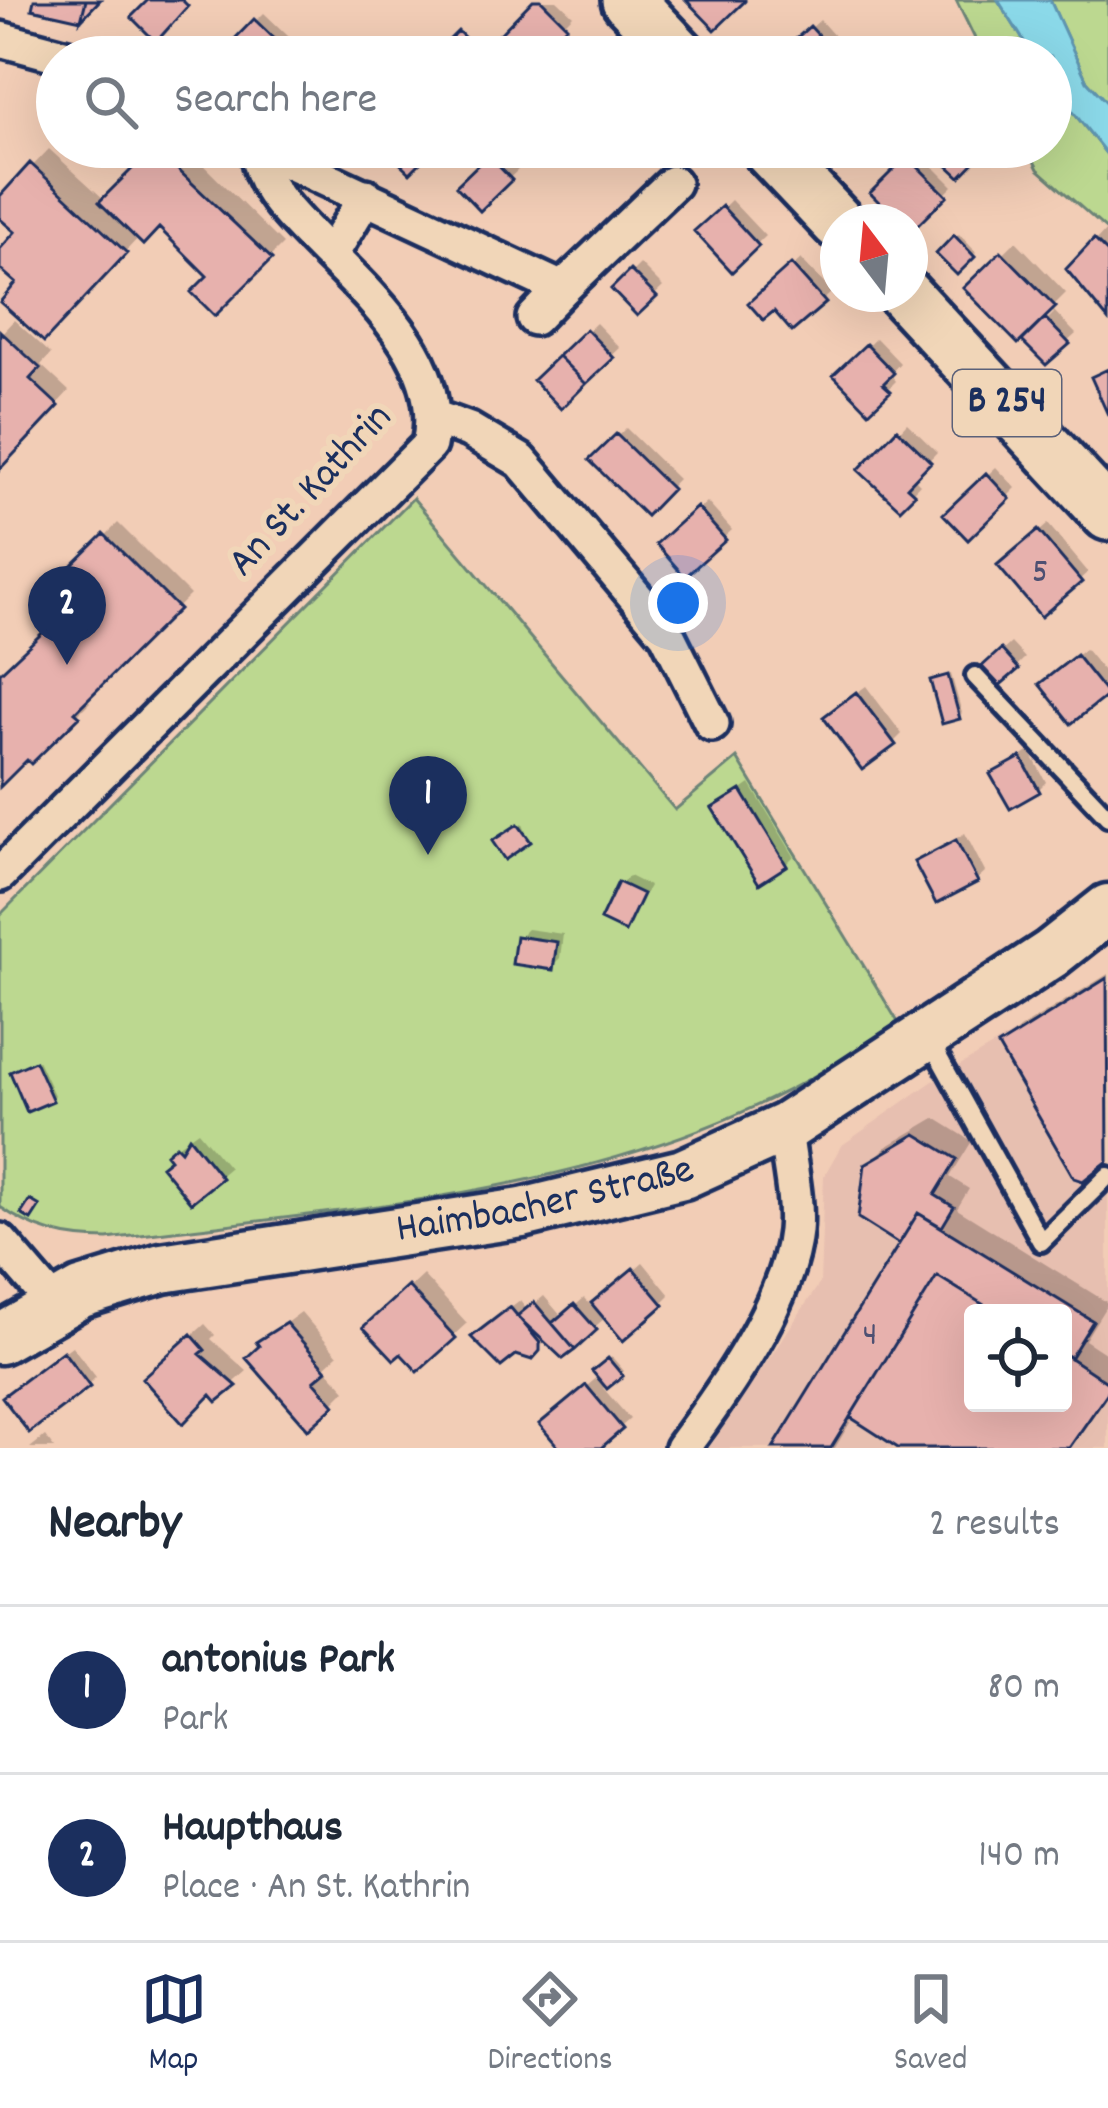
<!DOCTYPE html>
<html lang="en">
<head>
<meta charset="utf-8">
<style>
  :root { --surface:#fff; --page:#f6f6f7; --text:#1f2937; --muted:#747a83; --line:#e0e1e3; --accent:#1b2f5e }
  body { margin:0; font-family:Dekko,sans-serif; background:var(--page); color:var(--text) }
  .controls { position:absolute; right:36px; bottom:36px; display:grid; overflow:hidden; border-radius:12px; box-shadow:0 12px 48px #0002 }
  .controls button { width:108px; height:108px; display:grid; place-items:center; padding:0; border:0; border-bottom:3px solid var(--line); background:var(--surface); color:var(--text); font:60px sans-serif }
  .compass { position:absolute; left:820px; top:204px; width:108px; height:108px; border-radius:50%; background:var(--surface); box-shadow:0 12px 48px #0002; rotate:344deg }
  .you { position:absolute; left:678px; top:603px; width:42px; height:42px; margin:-30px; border:9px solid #fff; border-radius:50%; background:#1a73e8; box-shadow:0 0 0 18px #1a73e833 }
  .badge { display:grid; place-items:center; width:78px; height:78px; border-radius:50%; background:var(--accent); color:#fff; font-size:39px; font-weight:700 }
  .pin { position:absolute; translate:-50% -99px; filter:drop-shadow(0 3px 6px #0008) }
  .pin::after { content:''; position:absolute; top:63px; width:42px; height:36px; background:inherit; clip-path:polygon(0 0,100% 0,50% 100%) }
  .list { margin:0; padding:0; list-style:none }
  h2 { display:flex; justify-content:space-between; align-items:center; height:156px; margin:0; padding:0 48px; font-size:51px }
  h2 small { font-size:39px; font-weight:400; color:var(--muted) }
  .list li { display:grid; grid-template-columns:78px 1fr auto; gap:36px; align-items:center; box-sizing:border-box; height:168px; padding:0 48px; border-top:3px solid var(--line) }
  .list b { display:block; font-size:45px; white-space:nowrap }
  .list p { margin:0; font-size:39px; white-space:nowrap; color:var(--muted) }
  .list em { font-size:39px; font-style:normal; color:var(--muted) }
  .icon { flex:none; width:66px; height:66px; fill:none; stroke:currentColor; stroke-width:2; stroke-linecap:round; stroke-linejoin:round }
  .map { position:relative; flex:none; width:1108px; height:1448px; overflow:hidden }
  .search { position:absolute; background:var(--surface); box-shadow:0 12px 48px #0002; left:36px; right:36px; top:36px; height:132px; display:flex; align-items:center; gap:30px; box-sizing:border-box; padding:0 42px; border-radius:66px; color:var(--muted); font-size:45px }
  .sheet { height:492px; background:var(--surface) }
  nav { display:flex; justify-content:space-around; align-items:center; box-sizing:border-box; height:168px; border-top:3px solid var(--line); background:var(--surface); font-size:33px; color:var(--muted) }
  nav a { display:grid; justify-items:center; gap:6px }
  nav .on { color:var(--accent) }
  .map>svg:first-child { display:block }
  .built { fill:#e7bfb0; fill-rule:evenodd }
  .green { fill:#bcd890; stroke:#6c8477; stroke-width:3 }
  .water { fill:#8bd9e9; stroke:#5e95b1; stroke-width:3 }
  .shadow { fill:#0003; fill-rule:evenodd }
  .building { fill:#e7b1ad; stroke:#1b2f5e; stroke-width:3 }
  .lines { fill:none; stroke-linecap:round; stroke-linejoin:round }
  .service-casing { stroke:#1b2f5e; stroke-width:26 }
  .minor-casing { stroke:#1b2f5e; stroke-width:42 }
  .secondary-casing { stroke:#1b2f5e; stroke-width:57 }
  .primary-casing { stroke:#1b2f5e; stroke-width:60 }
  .service { stroke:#f1d6b8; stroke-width:16 }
  .minor { stroke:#f1d6b8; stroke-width:33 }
  .secondary { stroke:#f1d6b8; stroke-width:48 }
  .primary { stroke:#f1d6b8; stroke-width:51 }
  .labels { text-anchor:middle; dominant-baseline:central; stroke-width:12; stroke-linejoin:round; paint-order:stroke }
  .number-label { font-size:36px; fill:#4e5072 }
  .shield { fill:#f1d6b8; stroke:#5b6179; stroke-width:3 }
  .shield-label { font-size:39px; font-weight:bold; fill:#1b2f5e }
  .street-label { font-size:42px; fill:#1b2f5e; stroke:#f1d6b8 }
</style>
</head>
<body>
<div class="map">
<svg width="1108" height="1448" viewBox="0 0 1108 1448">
  <rect width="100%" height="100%" fill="#f2cdb6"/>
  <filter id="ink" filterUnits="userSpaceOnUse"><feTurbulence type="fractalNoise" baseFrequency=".00833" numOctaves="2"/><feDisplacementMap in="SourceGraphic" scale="24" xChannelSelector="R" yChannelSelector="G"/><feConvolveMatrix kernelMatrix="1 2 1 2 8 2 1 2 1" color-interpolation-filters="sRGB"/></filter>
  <g filter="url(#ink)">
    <path class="built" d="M1108 978V1448H709L820 1283 824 1176 841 1146 933 1081ZM973 1313H1063V1403H973Z"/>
    <path class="green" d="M956 0H998L1034 57H984Z
      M1050 0H1108V104L1087 81Z
      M1051 84 1108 156V231L1038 169 1027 147H1051Z
      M413 498 675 810 737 758 898 1022C668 1193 382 1204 108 1239 66 1239 35 1231 0 1207V915Z"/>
    <path class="water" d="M998 0H1050L1087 81 1108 104V156L1051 84V57H1034Z"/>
    <path class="shadow" d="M537 0H557L573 15 532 57H521Z
      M264 13 310 57H236L228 49Z
      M820 20 853 57H785L783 54Z
      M158 147H185L283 244 215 312 211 276 159 224 139 237 61 321 0 265V253L19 232 0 215V200L49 149 105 200Z
      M498 149 518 170 480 206 461 186Z
      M917 150 953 186 910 229V222H903L874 193Z
      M731 200 765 236 732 268 698 232Z
      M1108 228V316L1096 241Z
      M959 234 976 252 957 271 940 254Z
      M1016 241 1066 293 1051 308 1076 334 1046 361 1026 341 1054 313 1050 309 968 288Z
      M801 259 832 292 793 328 774 307 752 303Z
      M640 264 663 287 637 312 615 289Z
      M14 320 51 354 41 365 69 391 0 465V335Z
      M596 323 620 348 561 404 537 380Z
      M876 338 900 363 890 374 896 381 869 408 837 375Z
      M907 423 937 452 913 477 920 484 900 505 863 470Z
      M626 428 678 479 646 512 593 460Z
      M996 467 1016 488 968 536 947 514Z
      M707 502 732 530 685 573 660 544Z
      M118 523 190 595 86 697 90 702 31 760 27 756 0 783V673L13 660 17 664 81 601 61 581Z
      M1048 524 1088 572 1042 613 1009 558Z
      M1011 643 1025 658 998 684 983 669Z
      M1085 649 1108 677V690L1072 720 1051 676Z
      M951 674 962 713 959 716 933 681Z
      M866 686 902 734 894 742 835 709Z
      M1030 751 1046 782 1038 790 994 775Z
      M750 784 794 856 786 864 716 808Z
      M523 823 529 840 499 839Z
      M965 833 985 872 976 880 917 862Z
      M629 876 649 886 624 928 621 884Z
      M527 929 563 934 560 958 552 966 519 937Z
      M1108 974V1158L1083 1178 1002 1046 1019 1029Z
      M38 1060 54 1095 51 1099 17 1070Z
      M935 1118 972 1141 950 1177 969 1189 957 1209 1108 1303 1085 1340 1108 1355V1395L1071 1448H903L854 1416 835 1448H777L903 1243 868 1165 886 1147ZM973 1313H1063V1403H973Z
      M198 1131 229 1168 192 1199 173 1158 177 1146Z
      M643 1262 670 1295 662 1303 606 1317 563 1355 549 1338 528 1358 483 1329 520 1301 527 1310 544 1296 562 1317 584 1298 592 1307Z
      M423 1275 467 1323 418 1368 380 1315Z
      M301 1312 338 1355 325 1367 346 1390 333 1403 260 1342Z
      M205 1324 215 1335 211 1339 247 1371 217 1398 159 1365Z
      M72 1346 96 1377 88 1385 14 1389Z
      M612 1357 624 1371 603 1388 630 1419 596 1448 552 1416 600 1375 596 1371Z
      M45 1436 54 1448H30Z"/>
    <path class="building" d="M34 0H86L81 20 32 9Z
      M86 0H100L81 20Z
      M148 0H182L188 6 156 42 131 17Z
      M533 0H541L567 26 536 57H517L497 37Z
      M686 0H745V1L715 30Z
      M254 19 283 47 273 57H232L224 50Z
      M810 26 838 57H781L779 54Z
      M458 31 469 42 455 56 444 45Z
      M154 147 272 259 215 316 191 292 207 276 159 228 143 245 99 202Z
      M383 147H436L410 173Z
      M928 147H989L960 177Z
      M488 155 512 180 480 211 456 186Z
      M907 156 947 196 910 233V222H899L870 193Z
      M30 163 127 253 44 342 0 302 16 283 0 269V249L15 232 0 219V196Z
      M722 206 759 246 732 272 694 231Z
      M954 235 975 257 957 275 936 254Z
      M1094 239 1108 253V320L1066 269Z
      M1001 251 1056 307 1018 344 963 288Z
      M791 264 826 303 792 332 774 311 763 320 748 303Z
      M630 270 657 297 637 316 611 289Z
      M1045 318 1070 344 1046 365 1022 341Z
      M586 329 614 358 586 384 558 356Z
      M0 331 40 368 30 379 59 406 0 469Z
      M866 344 894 373 883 384 891 391 869 412 833 375Z
      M558 356 586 384 561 409 533 380Z
      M1108 369V415L1091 377Z
      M897 429 931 462 907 487 915 494 900 509 858 470Z
      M616 434 672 489 646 516 589 460Z
      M986 473 1010 499 968 540 943 514Z
      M697 507 726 540 685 577 656 544Z
      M1038 530 1082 582 1041 617 997 565Z
      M104 534 179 609 75 712 80 716 31 764 27 760 0 787V673L76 601 56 581Z
      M1001 649 1019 669 997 688 979 669Z
      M1076 655 1108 695 1071 724 1039 684Z
      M948 675 960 719 942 724 930 680Z
      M856 692 896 745 862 770 823 717Z
      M1021 757 1040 792 1010 809 990 774Z
      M741 790 787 866 759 884 712 808Z
      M518 824 531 842 505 860 492 841Z
      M956 840 978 882 936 904 914 862Z
      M618 882 643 894 625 932 600 920Z
      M516 936 557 942 553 970 512 964Z
      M1107 978 1108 1161 1083 1181 1074 1178 998 1046Z
      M35 1061 53 1101 27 1112 10 1072Z
      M916 1134 957 1159 935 1195 954 1207 942 1227 918 1213 899 1244 858 1218 865 1164Z
      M189 1137 222 1178 191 1203 161 1166 170 1159 166 1154 176 1145 181 1150Z
      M30 1200 40 1206 31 1220 21 1214Z
      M918 1213 1093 1321 1070 1358 1063 1353V1313H997L937 1276 831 1448H773Z
      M633 1268 664 1305 623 1341 591 1303Z
      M937 1276 997 1313H973V1403H1063V1353L1108 1383V1392L1069 1448H898L850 1417Z
      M408 1286 456 1338 418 1372 401 1354 394 1360 363 1327Z
      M534 1302 575 1350 563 1359 517 1316Z
      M574 1304 597 1330 575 1350 552 1323Z
      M510 1307 540 1343V1351L532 1360 516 1355 501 1367 471 1337Z
      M286 1323 327 1370 314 1381 335 1405 308 1429 246 1358 259 1346 256 1342Z
      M191 1334 205 1350 200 1354 237 1386 217 1402 211 1395 183 1424 142 1378Z
      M63 1351 90 1387 29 1433 2 1397Z
      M608 1358 623 1376 607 1389 592 1371Z
      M586 1385 623 1429 601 1448H559L539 1424Z"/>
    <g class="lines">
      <g class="service-casing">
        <path id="service" d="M975 676 1108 817
          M930 1041 1041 1242 1108 1176"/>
      </g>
      <g class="minor-casing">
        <path id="minor" d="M0 39 67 57
          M257 147 562 289 673 183
          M332 253 366 196
          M534 318 562 289
          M436 418 469 430 521 461 667 634 712 724
          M0 874 429 445C459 315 248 225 259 148
          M0 1241 56 1306
          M682 1448C723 1393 788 1302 795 1231 798 1199 788 1160 785 1128"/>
      </g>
      <g class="secondary-casing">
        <g id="secondary">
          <path id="s1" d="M0 1339 81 1293 162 1268 522 1213 683 1174 785 1128 1051 954 1108 909"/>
        </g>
      </g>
      <g class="primary-casing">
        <path id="primary" d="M628 0 682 57
          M766 147 838 223
          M904 294 1108 514"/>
      </g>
      <use href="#service" class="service"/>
      <use href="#minor" class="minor"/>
      <use href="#secondary" class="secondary"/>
      <use href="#primary" class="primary"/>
    </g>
  </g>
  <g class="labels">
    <g class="number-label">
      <text x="1040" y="574">5</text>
      <text x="870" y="1337">4</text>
    </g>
    <rect class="shield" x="953" y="370" width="108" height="66" rx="9"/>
    <g class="shield-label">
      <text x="1007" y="403">B 254</text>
    </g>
    <g class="street-label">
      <text transform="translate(312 492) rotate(-47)">An St. Kathrin</text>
      <text stroke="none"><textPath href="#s1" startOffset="567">Haimbacher Straße</textPath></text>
    </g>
  </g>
</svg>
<div class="controls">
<button><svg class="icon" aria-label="locate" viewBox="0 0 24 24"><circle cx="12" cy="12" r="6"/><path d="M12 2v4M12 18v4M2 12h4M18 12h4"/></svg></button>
</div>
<svg class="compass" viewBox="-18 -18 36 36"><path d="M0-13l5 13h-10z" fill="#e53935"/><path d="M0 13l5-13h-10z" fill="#747a83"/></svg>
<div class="you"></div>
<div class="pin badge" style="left:428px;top:855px">1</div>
<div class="pin badge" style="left:67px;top:665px">2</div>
<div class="search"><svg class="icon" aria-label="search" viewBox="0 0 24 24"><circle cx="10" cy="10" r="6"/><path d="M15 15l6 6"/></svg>Search here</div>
</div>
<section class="sheet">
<h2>Nearby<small>2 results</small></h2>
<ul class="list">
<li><span class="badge">1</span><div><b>antonius Park</b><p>Park</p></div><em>80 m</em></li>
<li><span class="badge">2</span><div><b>Haupthaus</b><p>Place · An St. Kathrin</p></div><em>140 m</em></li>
</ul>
</section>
<nav>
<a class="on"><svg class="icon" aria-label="map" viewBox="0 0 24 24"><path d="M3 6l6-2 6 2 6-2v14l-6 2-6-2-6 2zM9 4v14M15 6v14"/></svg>Map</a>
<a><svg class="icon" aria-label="directions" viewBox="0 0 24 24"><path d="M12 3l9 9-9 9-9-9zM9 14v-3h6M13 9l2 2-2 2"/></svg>Directions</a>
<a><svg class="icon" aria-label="saved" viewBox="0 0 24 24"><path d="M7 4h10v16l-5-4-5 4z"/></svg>Saved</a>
</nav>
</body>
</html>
